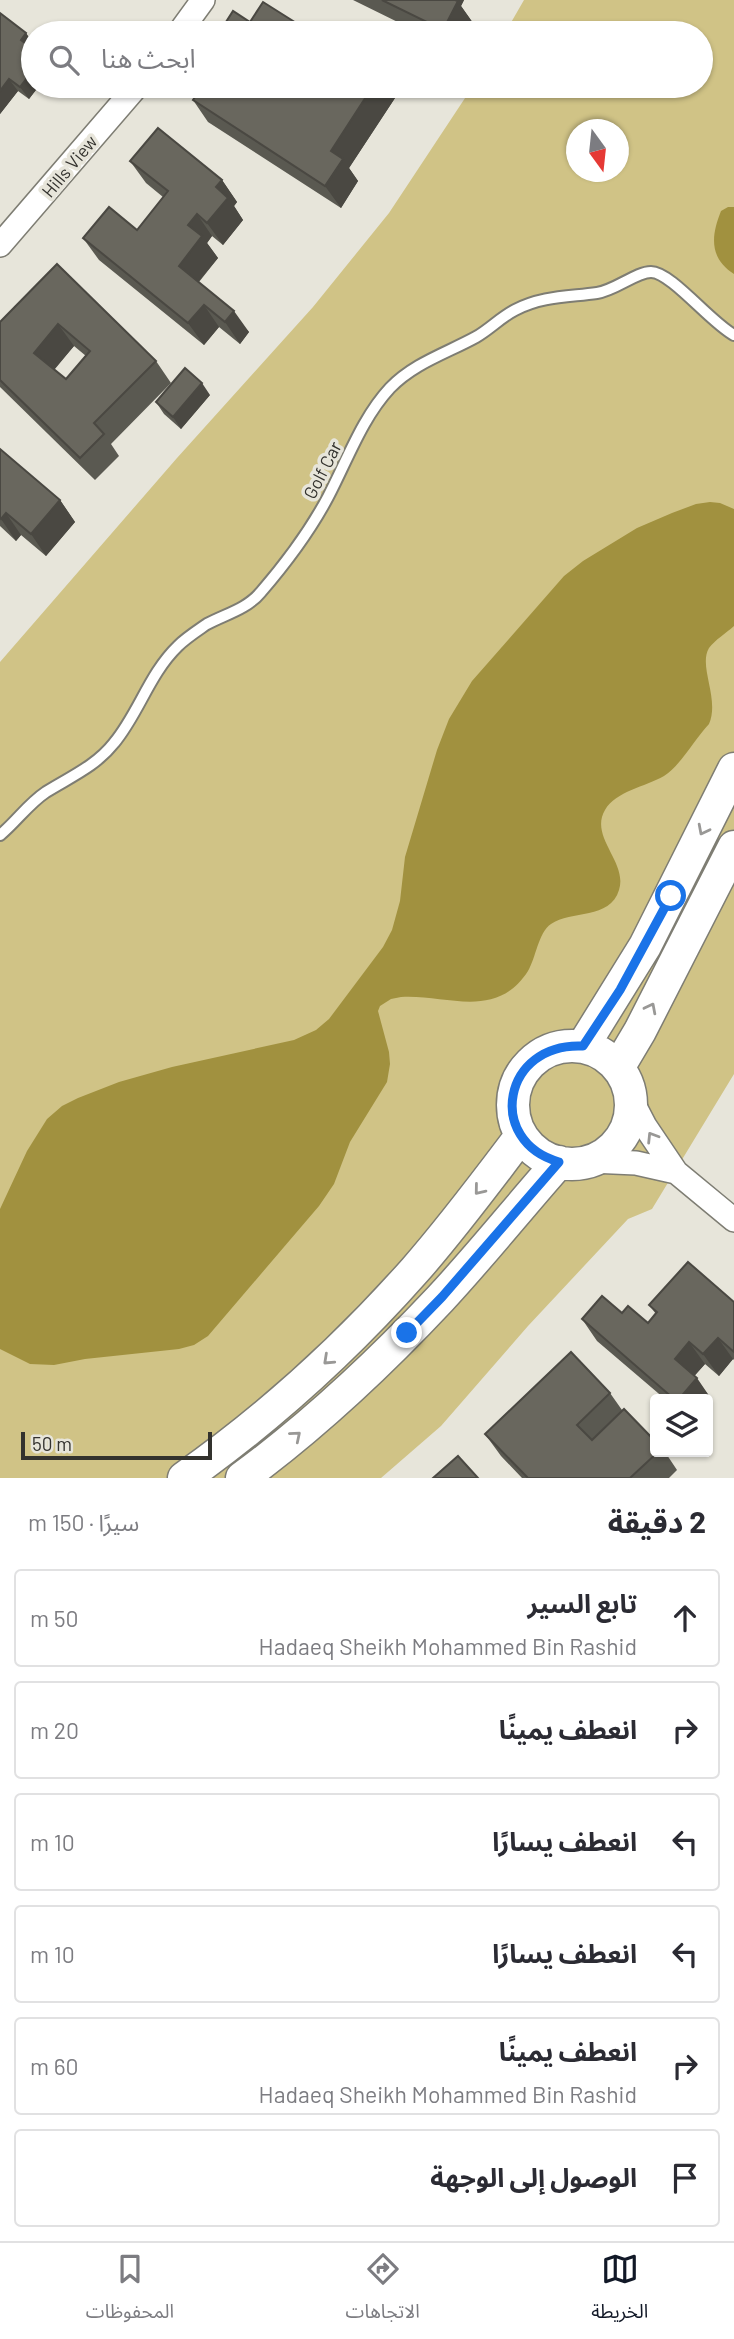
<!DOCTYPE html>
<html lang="ar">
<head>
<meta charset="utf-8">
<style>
  :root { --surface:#fff; --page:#f7f7f7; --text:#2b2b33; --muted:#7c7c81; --line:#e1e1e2; --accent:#111827 }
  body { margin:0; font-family:Barlow,"Noto Sans Arabic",sans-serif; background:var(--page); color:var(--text); direction:rtl }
  .controls { position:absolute; right:21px; bottom:21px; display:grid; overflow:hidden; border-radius:7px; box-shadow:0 2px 5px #0004 }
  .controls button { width:63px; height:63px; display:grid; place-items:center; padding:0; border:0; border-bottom:2px solid var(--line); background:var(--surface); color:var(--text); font:35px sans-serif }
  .compass { position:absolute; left:566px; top:119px; width:63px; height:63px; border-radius:50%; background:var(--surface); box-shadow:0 2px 5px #0004; rotate:165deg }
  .scale { position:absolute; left:21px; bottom:18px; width:191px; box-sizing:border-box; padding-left:7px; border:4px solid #33322e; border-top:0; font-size:19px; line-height:24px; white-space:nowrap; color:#33322e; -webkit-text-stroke:5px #e7e5da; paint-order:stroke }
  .stop { position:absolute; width:21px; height:21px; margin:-16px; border:5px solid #1a73e8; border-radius:50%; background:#fff }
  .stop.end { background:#1a73e8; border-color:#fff; box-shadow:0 2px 7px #0008 }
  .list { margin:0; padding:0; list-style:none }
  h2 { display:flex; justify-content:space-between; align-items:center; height:91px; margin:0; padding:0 28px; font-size:30px }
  h2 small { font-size:23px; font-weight:400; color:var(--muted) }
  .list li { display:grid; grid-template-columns:46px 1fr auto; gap:21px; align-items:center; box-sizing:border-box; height:98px; margin:0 14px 14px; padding:0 14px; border:2px solid var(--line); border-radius:7px }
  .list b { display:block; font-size:26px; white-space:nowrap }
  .list p { margin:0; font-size:23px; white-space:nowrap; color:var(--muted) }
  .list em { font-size:23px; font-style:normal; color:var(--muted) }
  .icon { flex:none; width:38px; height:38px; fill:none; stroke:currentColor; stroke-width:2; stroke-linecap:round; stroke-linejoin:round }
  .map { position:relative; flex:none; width:734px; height:1478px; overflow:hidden; direction:ltr }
  .search { position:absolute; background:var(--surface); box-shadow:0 2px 5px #0004; left:21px; right:21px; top:21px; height:77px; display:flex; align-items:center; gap:18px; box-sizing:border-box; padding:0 24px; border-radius:38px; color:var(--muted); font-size:26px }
  .sheet { height:763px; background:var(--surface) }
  nav { display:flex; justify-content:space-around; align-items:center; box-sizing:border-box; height:98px; border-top:2px solid var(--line); background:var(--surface); font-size:19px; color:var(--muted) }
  nav a { display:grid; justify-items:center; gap:4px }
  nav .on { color:var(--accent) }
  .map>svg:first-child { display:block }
  .green { fill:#d0c386; fill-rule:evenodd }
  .water { fill:#a1913f }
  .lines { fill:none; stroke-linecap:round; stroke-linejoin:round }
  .lane-casing { stroke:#7e7d73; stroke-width:14 }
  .street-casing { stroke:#7e7d73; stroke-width:26 }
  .secondary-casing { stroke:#7e7d73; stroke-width:35 }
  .lane { stroke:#fff; stroke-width:10 }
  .street { stroke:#fff; stroke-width:23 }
  .secondary { stroke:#fff; stroke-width:32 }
  .wall { fill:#5a5951; fill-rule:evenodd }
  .shaded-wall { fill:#4a4842 }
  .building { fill:#69675e; stroke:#4a4842; stroke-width:2; fill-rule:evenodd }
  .oneway { stroke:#999896 }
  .route { stroke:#1a73e8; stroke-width:9 }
  .labels { text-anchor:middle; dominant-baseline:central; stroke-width:7; stroke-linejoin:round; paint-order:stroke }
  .street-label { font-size:18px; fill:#33322e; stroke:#e7e5da }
</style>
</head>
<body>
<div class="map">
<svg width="734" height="1478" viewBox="0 0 734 1478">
  <rect width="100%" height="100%" fill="#e7e5da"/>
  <path class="green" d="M524 0H734V1074L652 1209 628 1219 528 1326 441 1426 381 1478H0V662L177 458 313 307 389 213 473 86H701V33H505ZM576 130H618V172H576Z"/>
  <path class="water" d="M728 207H734V274C709 258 711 236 721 211Z
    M710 502 720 503 734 509V626C726 633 715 640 709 648 698 666 720 699 709 724 695 739 680 766 664 776 645 787 616 791 605 810 589 837 628 862 619 890 610 920 571 910 551 924 538 933 536 958 528 971 496 1021 446 994 401 997L391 999 380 1006 378 1011 389 1052 390 1064 387 1082 350 1142 334 1184 319 1206 208 1336 194 1345 179 1349 85 1359 54 1365 30 1364 0 1349V1209L27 1151 47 1119 62 1106 78 1098 119 1082 172 1067 294 1040 316 1030 329 1019 383 947 392 930 400 901 405 857 437 750 449 719 472 681 564 576 583 561 637 528 672 513 696 504Z"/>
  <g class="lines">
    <g class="lane-casing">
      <path id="lane" d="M0 835C16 822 28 804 46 792 70 777 96 766 114 743 139 713 149 674 178 646 186 638 197 631 207 624 226 614 247 609 261 592 286 563 310 531 328 497 347 461 362 418 390 388 414 363 447 353 476 337 490 329 501 317 515 310 542 296 568 297 597 293 616 290 636 272 651 272 671 272 711 323 734 335"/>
    </g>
    <g class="street-casing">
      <path id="street" d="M179 33 203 0
        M0 245 137 86
        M631 1099 645 1126 676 1172 734 1220
        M591 1161 636 1163 676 1172"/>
    </g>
    <g class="secondary-casing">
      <path id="secondary" d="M513 1105a59 59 0 1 1 118 0a59 59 0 1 1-118 0Z
        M583 1046 645 946 734 769
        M618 1068 640 1031 734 847
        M184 1478C269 1418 346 1348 415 1270 452 1228 487 1181 521 1136
        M242 1478C314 1425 379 1364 440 1299 481 1255 519 1207 559 1162"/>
    </g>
    <use href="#lane" class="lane"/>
    <use href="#street" class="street"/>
    <use href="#secondary" class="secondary"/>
  </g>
  <path class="wall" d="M353 0H464L461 6 473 23 468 33H420Z
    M0 13 26 33 33 44 32 48 33 86H39L29 99 18 91 0 114Z
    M202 86H386L395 98 349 168 358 181 341 208 208 122 193 100Z
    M130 161 222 180 237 202 234 206 243 220 223 245 212 236 207 243 218 258 199 282 249 332 240 344 219 327 204 345 99 260 83 238 137 230 163 197 146 183Z
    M57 264 156 361 171 383 111 444 119 456 95 480 0 387V322ZM74 346 86 356 66 379 54 369Z
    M210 395 181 429 164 414 156 402Z
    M0 449 60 500 75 522 46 556 21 535 16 541 0 526Z
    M734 1302V1360L733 1359 719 1376 705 1364 694 1376 712 1400 708 1406V1399H665L597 1341 582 1319 622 1313 648 1323 656 1314 649 1305Z
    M610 1393 622 1410 655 1452H665L677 1470 669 1478H522L501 1456 485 1434Z"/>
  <path class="shaded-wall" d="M446 0H464L461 6 473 23 468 33H445L443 30Z
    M26 33 33 44V46L29 52 21 40Z
    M33 70V86H39L29 99 20 87Z
    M9 79 18 91 0 114V91Z
    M373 86H386L395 98 349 168 358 181 341 208 325 186 331 151Z
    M222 180 237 202 234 206 243 220 223 245 207 223 216 187Z
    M197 214 212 236 207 243 218 258 194 287 179 266 188 225Z
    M204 305 219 327 204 345 188 323Z
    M234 311 249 332 240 344 225 322Z
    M58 324 74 346 50 375 34 353Z
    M202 383 210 395 181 429 173 417Z
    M60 500 75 522 46 556 31 534Z
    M6 513 21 535 16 541 1 519Z
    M718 1338 733 1359 719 1376 703 1354Z
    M689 1342 705 1364 690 1381 675 1359Z
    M697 1378 712 1400 708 1406V1399H679Z"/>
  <path class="building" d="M382 0H455L458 1 443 30Z
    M263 2 312 33H219L233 11 250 22Z
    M0 13 26 33 21 40 33 49V70L20 87 9 79 0 91Z
    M90 28 95 33H85Z
    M202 86H373L331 151 343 159 325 186 193 100Z
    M158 128 222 180 216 187 228 198 207 223 197 214 188 225 202 236 179 266 234 311 225 322 204 305 188 323 83 238 109 207 137 230 168 191 130 161Z
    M57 264 156 361 94 423 104 434 80 458 0 380V322ZM58 324 90 351 66 379 34 353Z
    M185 368 202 383 173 417 156 402Z
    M0 449 60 500 31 534 6 513 1 519 0 518Z
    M688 1262 734 1302V1352L718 1338 703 1354 689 1342 675 1359 697 1378 679 1399H674L582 1319 602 1296 622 1313 628 1306 648 1323 657 1312 649 1305Z
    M571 1352 610 1393 577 1425 592 1440 624 1409 655 1441V1452H658L630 1478H528L485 1434Z
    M458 1456 478 1478H433Z"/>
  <defs><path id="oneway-chevron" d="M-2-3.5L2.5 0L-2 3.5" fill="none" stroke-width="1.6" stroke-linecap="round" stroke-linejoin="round" transform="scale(1.75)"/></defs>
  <g class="oneway">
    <use href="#oneway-chevron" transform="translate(703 830) rotate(117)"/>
    <use href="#oneway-chevron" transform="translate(651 1008) rotate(-63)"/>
    <use href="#oneway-chevron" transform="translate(652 1137) rotate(-122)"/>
    <use href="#oneway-chevron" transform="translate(479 1190) rotate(129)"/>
    <use href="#oneway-chevron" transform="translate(328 1360) rotate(137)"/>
    <use href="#oneway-chevron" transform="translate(296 1436) rotate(-40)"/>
  </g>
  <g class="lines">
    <path class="route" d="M407 1333 442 1297 559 1162C485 1141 503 1042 583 1046L620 990 671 896"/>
  </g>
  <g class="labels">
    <g class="street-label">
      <text transform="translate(69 166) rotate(-50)">Hills View</text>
      <text transform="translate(322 470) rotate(-63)">Golf Car</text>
    </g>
  </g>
</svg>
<div class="controls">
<button><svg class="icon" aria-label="layers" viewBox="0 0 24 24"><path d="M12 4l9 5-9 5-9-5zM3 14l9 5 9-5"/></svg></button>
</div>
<svg class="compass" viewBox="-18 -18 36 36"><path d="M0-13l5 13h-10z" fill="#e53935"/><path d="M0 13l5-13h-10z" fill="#7c7c81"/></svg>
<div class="scale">50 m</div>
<div class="stop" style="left:671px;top:896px"></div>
<div class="stop end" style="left:407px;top:1333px"></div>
<div class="search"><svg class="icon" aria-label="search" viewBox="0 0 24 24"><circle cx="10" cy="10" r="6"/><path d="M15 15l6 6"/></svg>ابحث هنا</div>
</div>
<section class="sheet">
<h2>2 دقيقة<small>سيرًا · 150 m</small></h2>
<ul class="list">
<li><svg class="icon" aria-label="ahead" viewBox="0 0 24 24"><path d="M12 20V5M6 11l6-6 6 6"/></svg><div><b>تابع السير</b><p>Hadaeq Sheikh Mohammed Bin Rashid</p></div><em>50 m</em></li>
<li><svg class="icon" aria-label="right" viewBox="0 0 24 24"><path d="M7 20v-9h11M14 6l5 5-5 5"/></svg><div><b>انعطف يمينًا</b></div><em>20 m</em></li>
<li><svg class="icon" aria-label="left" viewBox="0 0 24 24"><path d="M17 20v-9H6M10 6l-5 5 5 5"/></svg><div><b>انعطف يسارًا</b></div><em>10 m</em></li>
<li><svg class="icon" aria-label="left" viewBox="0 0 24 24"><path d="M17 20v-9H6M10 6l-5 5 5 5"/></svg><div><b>انعطف يسارًا</b></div><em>10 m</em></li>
<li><svg class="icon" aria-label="right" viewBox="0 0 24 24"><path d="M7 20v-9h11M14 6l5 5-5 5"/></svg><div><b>انعطف يمينًا</b><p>Hadaeq Sheikh Mohammed Bin Rashid</p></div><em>60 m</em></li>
<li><svg class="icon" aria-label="arrive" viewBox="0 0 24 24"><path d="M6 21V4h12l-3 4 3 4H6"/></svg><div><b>الوصول إلى الوجهة</b></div></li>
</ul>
</section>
<nav>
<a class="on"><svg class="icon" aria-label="map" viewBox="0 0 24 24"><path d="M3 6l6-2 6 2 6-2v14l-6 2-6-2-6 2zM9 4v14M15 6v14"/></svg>الخريطة</a>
<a><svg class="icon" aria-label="directions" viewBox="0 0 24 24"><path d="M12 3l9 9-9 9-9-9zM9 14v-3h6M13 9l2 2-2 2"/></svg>الاتجاهات</a>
<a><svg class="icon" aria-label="saved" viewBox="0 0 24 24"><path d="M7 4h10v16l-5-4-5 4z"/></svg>المحفوظات</a>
</nav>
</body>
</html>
